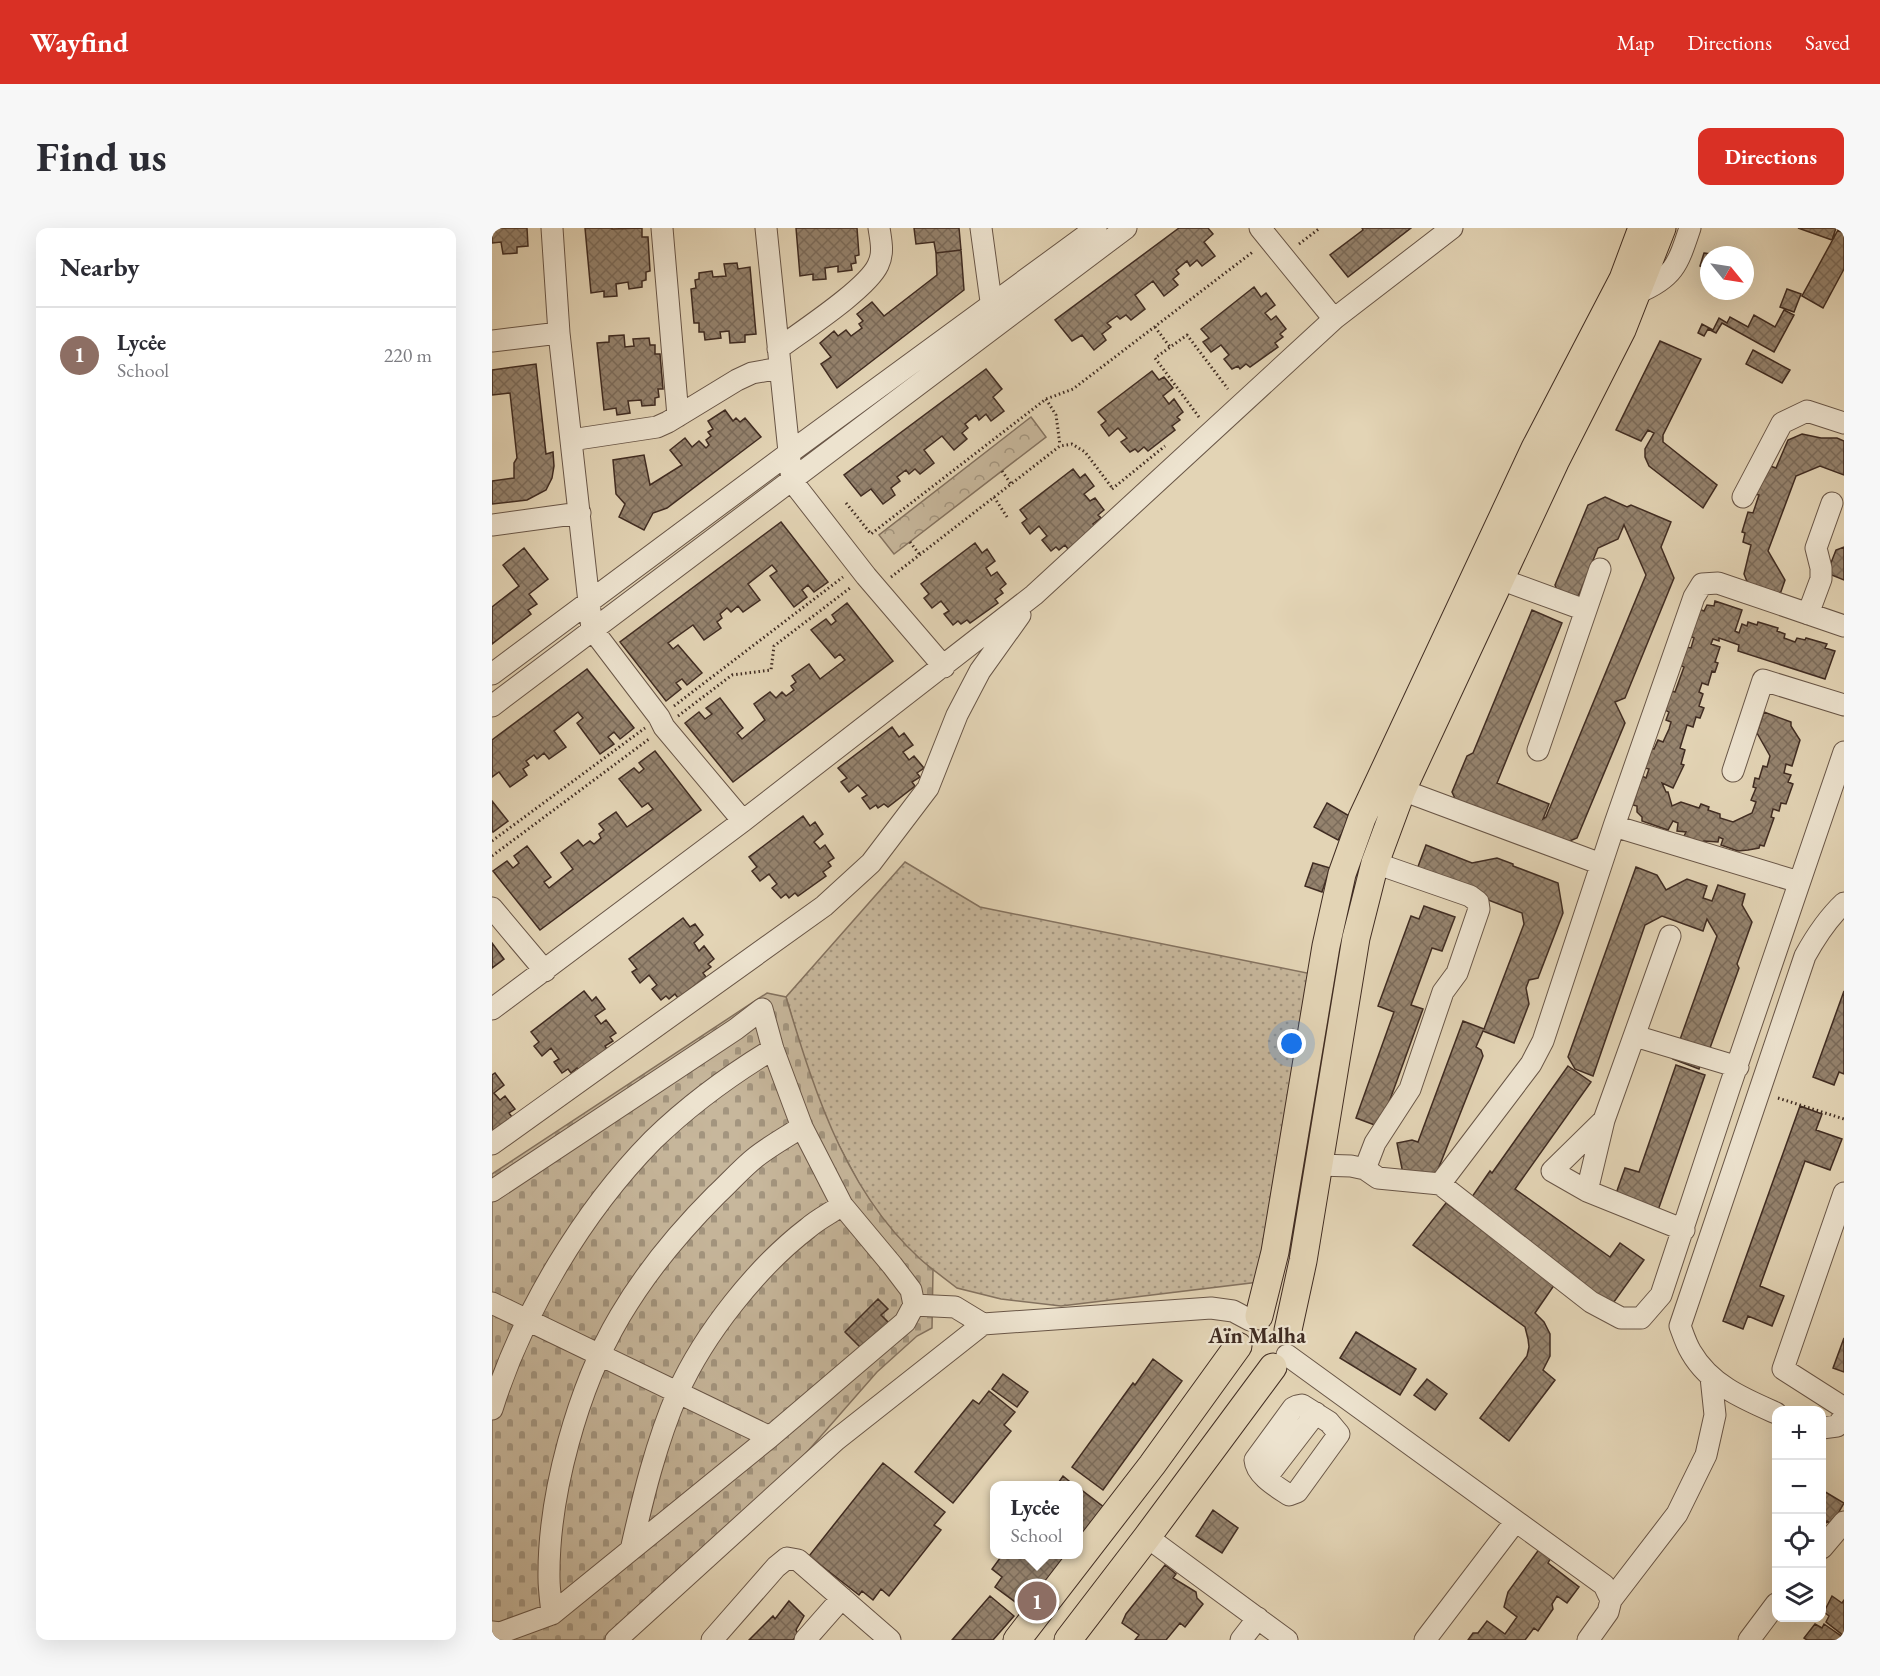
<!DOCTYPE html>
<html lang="en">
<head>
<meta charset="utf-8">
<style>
  :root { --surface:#fff; --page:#f7f7f7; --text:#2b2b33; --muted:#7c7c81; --line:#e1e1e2; --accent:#d93025 }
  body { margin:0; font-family:"EB Garamond",serif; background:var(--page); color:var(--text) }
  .controls { position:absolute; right:18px; bottom:18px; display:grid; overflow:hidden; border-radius:12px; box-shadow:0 6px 24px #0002 }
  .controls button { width:54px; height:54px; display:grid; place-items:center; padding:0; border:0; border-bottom:2px solid var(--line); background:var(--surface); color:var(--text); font:30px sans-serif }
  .compass { position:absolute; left:1208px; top:18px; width:54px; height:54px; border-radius:50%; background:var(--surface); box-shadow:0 6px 24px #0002; rotate:120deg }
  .you { position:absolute; left:800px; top:816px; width:21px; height:21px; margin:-15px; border:4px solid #fff; border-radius:50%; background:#1a73e8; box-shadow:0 0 0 9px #1a73e833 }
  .badge { display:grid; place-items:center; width:39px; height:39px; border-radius:50%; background:var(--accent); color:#fff; font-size:20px; font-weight:700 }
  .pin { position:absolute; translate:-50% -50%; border:3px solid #fff; box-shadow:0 2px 6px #0006 }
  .popup { position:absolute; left:498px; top:1253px; width:93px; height:78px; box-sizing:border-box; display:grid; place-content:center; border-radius:12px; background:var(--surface); filter:drop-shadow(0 2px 4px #0005); font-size:20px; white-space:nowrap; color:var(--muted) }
  .popup b { font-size:22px; color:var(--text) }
  .popup::after { content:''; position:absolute; left:50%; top:100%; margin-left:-12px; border:12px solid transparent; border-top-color:var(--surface) }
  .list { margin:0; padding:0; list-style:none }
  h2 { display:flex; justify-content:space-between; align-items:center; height:78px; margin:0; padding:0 24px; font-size:26px }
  h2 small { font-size:20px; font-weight:400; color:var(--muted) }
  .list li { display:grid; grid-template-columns:39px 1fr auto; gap:18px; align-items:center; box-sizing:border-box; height:96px; padding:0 24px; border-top:2px solid var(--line) }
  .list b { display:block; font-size:22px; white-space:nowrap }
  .list p { margin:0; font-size:20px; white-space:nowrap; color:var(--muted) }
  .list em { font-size:20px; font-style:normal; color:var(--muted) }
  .icon { flex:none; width:33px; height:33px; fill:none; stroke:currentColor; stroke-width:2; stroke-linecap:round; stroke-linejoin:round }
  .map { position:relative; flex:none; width:1352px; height:1412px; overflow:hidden; border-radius:12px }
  header { display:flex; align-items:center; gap:36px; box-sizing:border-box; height:84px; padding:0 30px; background:var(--accent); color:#fff }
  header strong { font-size:28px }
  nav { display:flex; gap:33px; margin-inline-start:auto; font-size:21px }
  .intro { display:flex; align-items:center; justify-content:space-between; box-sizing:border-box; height:144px; padding:0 36px }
  h1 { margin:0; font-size:42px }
  .button { padding:15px 27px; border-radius:12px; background:var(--accent); color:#fff; font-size:21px; font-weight:700 }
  main { display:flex; gap:36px; padding:0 36px }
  aside { flex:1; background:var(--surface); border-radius:12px; box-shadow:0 6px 24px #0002 }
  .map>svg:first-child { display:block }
  .grass { fill:url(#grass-dots); stroke:#84725f; stroke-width:1.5 }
  .cemetery { fill:url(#cemetery-stones); stroke:#84725f; stroke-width:1.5 }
  .park { fill:url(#park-crowns); stroke:#84725f; stroke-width:1.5 }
  .building { fill:url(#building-cross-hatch); stroke:#402c22; stroke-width:1.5 }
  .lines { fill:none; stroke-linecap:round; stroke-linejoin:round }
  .minor-casing { stroke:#695647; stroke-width:23 }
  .major-casing { stroke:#402c22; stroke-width:29 }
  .path { stroke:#402c22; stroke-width:3; stroke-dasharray:1.5 3; stroke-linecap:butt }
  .minor { stroke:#ede3cf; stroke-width:21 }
  .major { stroke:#e3d4b5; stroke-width:27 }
  .labels { text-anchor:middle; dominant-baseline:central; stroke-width:4.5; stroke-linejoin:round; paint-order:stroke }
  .neighbourhood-label { font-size:22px; font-weight:bold; fill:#402c22; stroke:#ede3cf }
</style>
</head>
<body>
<header>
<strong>Wayfind</strong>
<nav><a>Map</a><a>Directions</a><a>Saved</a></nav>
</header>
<div class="intro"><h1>Find us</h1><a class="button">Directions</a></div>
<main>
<aside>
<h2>Nearby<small></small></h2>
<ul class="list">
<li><span class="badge" style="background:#8d6e63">1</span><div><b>Lycėe</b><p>School</p></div><em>220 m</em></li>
</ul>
</aside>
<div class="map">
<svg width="1352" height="1412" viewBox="0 0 1352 1412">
  <defs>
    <pattern id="grass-dots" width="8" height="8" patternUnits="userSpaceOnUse" patternTransform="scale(1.5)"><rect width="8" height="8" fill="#c7b79c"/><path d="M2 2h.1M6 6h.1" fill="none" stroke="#a3957f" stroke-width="1.8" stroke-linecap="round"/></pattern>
    <pattern id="cemetery-stones" width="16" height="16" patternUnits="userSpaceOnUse" patternTransform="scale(1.5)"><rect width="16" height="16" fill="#c7b79c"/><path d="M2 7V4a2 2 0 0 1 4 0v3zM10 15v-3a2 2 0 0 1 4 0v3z" fill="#a3957f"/></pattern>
    <pattern id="park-crowns" width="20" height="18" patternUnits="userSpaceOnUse" patternTransform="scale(1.5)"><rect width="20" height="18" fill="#c7b79c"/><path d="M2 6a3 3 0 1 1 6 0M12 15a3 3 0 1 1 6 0" fill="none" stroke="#a3957f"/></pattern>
    <pattern id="building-cross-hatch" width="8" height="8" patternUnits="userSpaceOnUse" patternTransform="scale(1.5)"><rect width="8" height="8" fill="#95836e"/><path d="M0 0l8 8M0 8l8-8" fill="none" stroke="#7b6b5a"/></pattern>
  </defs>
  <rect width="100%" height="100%" fill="#e3d4b5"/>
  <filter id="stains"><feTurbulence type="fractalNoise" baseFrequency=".00333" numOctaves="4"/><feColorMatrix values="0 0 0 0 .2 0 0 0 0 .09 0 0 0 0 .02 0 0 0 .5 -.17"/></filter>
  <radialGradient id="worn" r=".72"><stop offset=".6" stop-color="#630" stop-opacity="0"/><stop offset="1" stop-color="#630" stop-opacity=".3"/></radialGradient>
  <path class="grass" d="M413 634 488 679 820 746 767 1054 569 1078 509 1071 465 1060 418 1024 393 994 371 963 339 902 316 844 294 769Z"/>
  <path class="cemetery" d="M275 765 294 769C324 869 357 974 441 1042L440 1100 425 1108 385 1144 280 1264 161 1372 111 1412H0V946Z"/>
  <path class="park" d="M539 189 554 209 402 326 387 307Z"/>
  <path class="building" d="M0 0H35L36 18 25 19V25L11 26 9 14 0 15Z
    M93 0H120V1L150 0V9H156L158 43 154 44V52L150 53V59L137 61 136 54 124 56 125 68 112 69V63L99 65Z
    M304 0H365L367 27 363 28 364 35 359 36 360 42 346 44V38L333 40 334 51 321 52V46L308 48Z
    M422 0H467L469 22 444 25 442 14 424 16Z
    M687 0H716L721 6 712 14 723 28 710 38 705 32 698 38 695 33 684 42 687 46 681 51 686 57 672 68 661 53 643 67 653 81 639 92 634 87 628 91 625 88 615 95 619 99 610 106 614 112 602 122 590 107 580 113 563 92Z
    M870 0H919L856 49 838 27 871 2Z
    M1306 0H1344L1340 12Z
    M1346 2 1352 5V41L1331 80 1310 68Z
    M469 22 472 62 345 160 329 136 339 129 328 115 342 103 346 108 354 102 359 108 370 100 367 96 371 93 365 86 380 74 392 88 445 47 444 25Z
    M1212 25 1219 26 1217 27 1215 40 1208 38Z
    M245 35 246 41 258 39 264 106 253 107V114L238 115 237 103 228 104 229 110 213 112 212 104H207V95H202L199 61 204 60 203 52 207 51V45L220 43 221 49 234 48 232 36Z
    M762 59 769 69 774 65 783 77 773 85 779 92 784 88 794 101 788 106 791 109 783 115 786 119 758 139 754 136 748 141 746 138 740 141 732 131 737 127 729 117 719 124 711 114 717 110 709 101Z
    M1295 61 1309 66 1302 84 1288 79Z
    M1292 82 1302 87 1282 124 1230 95 1224 105 1216 101 1212 108 1206 105 1210 96 1221 102 1227 90 1235 95 1238 89 1256 99 1262 87 1283 99Z
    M132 107 133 119 142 118 141 111 157 110 158 117H163V126H168L171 161H166L167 169 163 170V177L150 178 149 172 136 173 138 185 125 187 124 180 112 182 105 115 117 114V108Z
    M1168 113 1209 131 1171 207V214L1225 257 1211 280 1157 238 1153 229V221L1162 205 1156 202 1149 213 1124 202Z
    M1261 122 1298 142 1290 155 1254 136Z
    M44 136 54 226 61 224 62 238 60 250 54 262 35 272 0 276V253L22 250V235L25 230 18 165 0 167V142Z
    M494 141 510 161 501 169 512 183 499 193 494 186 487 192 484 187 473 196 476 200 470 205 475 211 462 222 450 208 432 222 442 235 428 246 423 241 417 246 414 242 405 249 408 253 399 260 403 267 391 276 379 261 369 268 352 247Z
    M660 143 667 152 672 149 681 160 671 168 677 176 682 171 691 184 685 189 688 192 680 198 683 202 656 223 652 219 646 224 643 221 638 224 629 214 635 210 626 200 617 208 609 197 614 193 606 184Z
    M233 182 241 193 244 190 248 194 253 190 269 209 175 280 161 285 152 302 127 289 133 276 124 266 121 232 152 227 158 257 190 237 178 222 193 210 200 219 207 213 214 220 217 217 214 212 219 208 216 204 221 201 216 193Z
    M1310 206 1329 210H1345L1352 213V247L1328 238 1304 248 1276 323 1293 352 1286 372 1258 361 1252 346 1259 317 1251 314 1253 305 1250 304 1256 284 1261 285 1267 267 1263 266 1275 237 1284 240 1296 212Z
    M581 241 588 250 593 246 602 258 592 266 598 273 603 270 612 282 606 287 609 290 601 296 604 300 576 321 573 317 567 322 564 319 559 323 550 312 555 308 547 298 538 306 530 295 535 291 528 282Z
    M1113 269 1135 279 1139 277 1179 294 1169 319 1182 350 1133 470 1123 474 1133 495 1085 610 1066 618 966 577 960 564 975 528 981 525 1040 382 1070 395 1005 555 1057 576 1051 591 1054 589 1154 347 1132 297 1126 311 1106 320 1084 374 1067 367 1063 357 1096 277Z
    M289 294 336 354 322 364 316 357 310 362 315 369 302 379 278 348 285 343 280 337 256 356 268 372 251 384 246 378 239 384 235 380 228 386 230 390 225 394 229 400 212 412 201 397 176 415 181 421 186 417 210 445 195 457 190 451 184 455 189 461 174 473 128 414Z
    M483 315 490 325 495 321 503 333 494 340 499 348 505 344 514 356 508 361 511 365 503 371 506 375 478 395 475 392 469 396 466 393 461 397 452 386 457 383 449 373 440 380 432 370 437 366 429 356Z
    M1352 319V352L1335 345 1344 322Z
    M32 320 56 351 37 366 45 376 36 382 39 386 0 416V379L27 358 11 337Z
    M1223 373 1250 382 1243 403 1247 405 1250 396 1255 398 1256 394 1265 397 1266 394 1286 400 1285 403 1293 406 1292 410 1303 414 1305 410 1313 412 1314 410 1335 416 1333 420 1343 423 1333 451 1246 423 1247 417 1227 410V413L1221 411 1219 416 1228 419 1223 434 1226 435 1223 444 1220 443 1216 457 1210 455 1207 464 1211 466 1207 478 1212 480 1208 490 1204 489 1201 499 1195 497 1188 520 1193 522 1189 536 1192 537 1181 560 1170 555 1174 564H1176L1180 578 1189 574 1207 580 1209 576 1217 579 1216 582 1228 586V590L1241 594 1260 585 1264 574 1259 572 1264 560 1261 559 1263 550 1267 551 1271 538 1275 539 1278 528 1265 505 1272 484 1299 494V498L1308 512 1300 538 1294 536 1292 545 1299 547 1296 554 1301 556 1294 576 1289 575 1287 583 1281 581 1279 589 1282 590 1272 618 1268 617 1267 620 1256 622 1246 623 1229 617 1231 611 1227 609 1226 614 1212 613 1210 615 1192 608 1194 604 1185 603 1186 595 1181 593 1176 602 1150 593V589L1145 584V578L1141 577 1150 548 1154 550 1157 541 1153 540 1159 520 1162 521 1166 512 1171 514 1177 501 1179 494 1174 492 1177 484 1173 482 1180 463 1183 464 1192 439 1188 437 1194 419 1199 420 1202 410 1198 408 1207 381 1212 383 1215 377 1222 378Z
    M355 375 401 433 241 554 193 495 207 484 213 491 220 486 214 480 228 470 251 500 245 505 250 511 273 492 262 476 278 464 284 470 290 464 294 468 302 462 299 458 304 454 300 448 317 436 328 451 353 432 348 426 343 430 319 402 334 391 339 397 344 393 340 387Z
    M95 441 142 500 128 511 122 504 116 509 122 516 108 526 85 495 91 490 86 484 62 503 74 519 57 531 52 525 45 531 42 527 34 533 37 537 31 541 35 547 18 559 7 544 0 549V512Z
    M400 499 407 509 412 505 421 517 411 524 417 532 422 528 432 540 425 545 428 549 420 554 423 558 396 579 392 576 386 580 384 577 378 581 370 570 375 567 366 557 357 564 349 554 355 550 346 540Z
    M163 523 209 582 48 702 1 643 15 633 21 640 27 635 22 628 35 618 59 649 52 654 57 660 81 641 69 625 86 612 91 618 98 613 102 616 109 610 107 606 112 602 107 596 124 584 135 599 161 581 156 575 150 579 127 551 142 540 147 545 152 541 147 535Z
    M0 573 16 593 1 604 0 602Z
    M835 575 859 589 846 612 822 599Z
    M311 588 318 598 323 594 331 606 322 614 328 621 333 617 342 630 336 634 339 638 331 644 334 648 306 668 303 665 297 670 294 666 289 670 280 660 285 656 277 646 268 653 260 643 265 639 257 629Z
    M934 617 980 635 1005 630 1021 636V638L1066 655 1071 685 1046 750 1037 752 1034 760 1037 776 1022 815 991 803 984 819 989 822 991 828 945 944 912 951 905 915 920 912 926 914 971 793 992 801 1032 696 1030 685 924 644Z
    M821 635 838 640 830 664 813 658Z
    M1144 639 1165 647 1174 662 1195 651 1215 658 1211 670 1220 673 1226 657 1253 666 1250 677 1260 694 1245 736 1247 740 1214 831 1209 834 1207 841 1181 831 1225 708 1215 691 1211 703 1170 688 1153 697 1101 848 1083 841 1076 829Z
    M932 678 963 689 950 723 940 720 919 777 931 781 888 899 864 890 902 784 886 778 919 688 927 691Z
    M191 690 198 699 203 696 211 707 202 715 207 723 212 718 222 731 216 736 219 739 211 745 214 749 186 770 183 766 177 771 174 768 169 772 160 761 165 757 157 747 148 755 140 744 145 741 137 731Z
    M0 715 12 731 0 740Z
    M92 763 100 773 104 769 113 781 103 788 109 796 114 792 124 805 118 809 121 813 113 818 116 823 88 843 85 840 79 845 76 841 70 845 62 834 67 831 59 820 50 828 42 818 47 814 39 804Z
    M1352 763V846L1347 844 1342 857 1321 849Z
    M1184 837 1213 847 1163 991 1120 977 1133 940 1147 944Z
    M1076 838 1099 854 1023 961 1118 1029 1128 1015 1152 1032 1119 1078 975 976 998 943 1000 945Z
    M3 845 12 857 2 865 8 872 13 868 23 881 17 885 20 889 12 895 15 899 0 909V847Z
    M1308 878 1330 886 1324 902 1350 911 1338 942 1313 933 1268 1058 1292 1068 1280 1098 1256 1088 1251 1101 1231 1093Z
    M954 975 1063 1056 1043 1085 1052 1094 1058 1106V1128L1051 1142 1063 1152 1017 1213 988 1190 1035 1128 1037 1119 1036 1111 1033 1099 921 1017Z
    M386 1071 396 1081 389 1087 399 1097 372 1123 353 1104Z
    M864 1104 924 1141 908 1167 848 1130Z
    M1352 1110V1144L1341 1140Z
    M661 1131 690 1153 611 1262 580 1239 641 1155 643 1157Z
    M511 1146 536 1164 525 1179 500 1161Z
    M935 1151 955 1166 943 1182 922 1167Z
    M497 1163 523 1184 512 1197 519 1203 461 1275 423 1244 481 1172 487 1176Z
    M391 1235 453 1284 442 1297 449 1302 397 1368 389 1361 381 1372 370 1363 367 1367 317 1328Z
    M571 1248 583 1258H564Z
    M587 1260 613 1280 587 1314Z
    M1330 1262 1352 1275 1340 1296 1335 1293 1330 1302Z
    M721 1282 746 1300 730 1325 704 1308Z
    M1048 1320 1060 1328 1056 1335 1087 1359 1075 1375 1065 1368 1060 1376 1061 1381 1046 1403 1042 1400 1033 1412H976L981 1405H986L995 1393 1013 1406 1025 1389 1012 1379 1016 1364Z
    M511 1326H577L539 1376 531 1370 526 1376 503 1359 510 1349 500 1341Z
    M673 1337 684 1346 681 1350 704 1364 705 1370 711 1376 693 1399 688 1395 674 1412H643L647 1407 630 1395 634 1386Z
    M498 1368 522 1388 501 1412H460Z
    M1340 1368 1350 1375 1352 1372V1408L1334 1394 1337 1388 1332 1384Z
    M297 1373 312 1388 304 1402 306 1406 301 1412H257L281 1388 283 1391Z
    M1323 1396 1330 1400 1332 1396 1352 1410V1412H1315L1312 1410Z"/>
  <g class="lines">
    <g class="minor-casing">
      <path id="minor" d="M60 0 67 105 100 401 167 489 172 499 251 593
        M170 0 186 188
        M274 0 300 253 374 348 452 439
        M489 0 501 88
        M768 0 842 91
        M1145 65C1182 50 1186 36 1198 0
        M0 113 67 105
        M286 121C310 103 375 61 386 37 392 25 389 13 387 0
        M79 212 165 199 176 194 245 152 260 145 288 140
        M1251 269 1290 195 1315 183 1352 195
        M0 297 88 285
        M1008 351 1093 382
        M1316 386 1329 351V340L1324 320 1340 275
        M0 446 297 225 604 0
        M0 478 634 0
        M1046 522 1108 341
        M1241 543 1271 452 1352 477
        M910 562 1109 636
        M1122 598 1307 654
        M0 680 53 743
        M0 781 251 593 542 367 842 91 960 0
        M1143 808 1246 839
        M1112 892 1060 943 1095 963 1192 1002
        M0 916 332 678 379 635 436 560 465 487 488 443 528 387
        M826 937 859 938 873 941 886 950 948 956 1099 1074 1129 1090H1149L1169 1067 1238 858 1352 524
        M873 941 883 915 918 861 951 764 965 745 987 681 986 674 978 668 883 635
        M948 956 1039 836 1051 813 1122 598 1202 369 1210 356 1226 355 1352 398
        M0 963 244 801 270 781 281 821 310 899 350 977 400 1037 419 1062 422 1077 413 1094 278 1209 60 1386 8 1405 0 1404
        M1095 963 1112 892 1178 708
        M1352 965 1291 1141 1352 1180
        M0 1075 278 1209
        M422 1077 463 1079 491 1096 719 1080 741 1083 758 1092
        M795 1127 1112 1357 1119 1372
        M810 1177 837 1194 847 1206 805 1264 797 1267C785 1259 764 1247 763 1232L801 1180 805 1178Z
        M0 1181C30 1085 91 983 161 912 197 877 238 847 281 821
        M1284 1185C1252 1171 1218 1157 1199 1124 1194 1116 1191 1106 1188 1098L1313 728C1324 708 1335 691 1352 675
        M1330 1200 1345 1198 1352 1189
        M774 1250 824 1185
        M655 1309 795 1412
        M1330 1320 1352 1294
        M139 1322C151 1269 164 1215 186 1164 212 1106 265 1039 316 1000 326 991 339 985 350 977
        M60 1386C59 1374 57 1362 57 1350 56 1267 86 1159 128 1088 154 1044 188 1003 224 967 237 955 250 940 264 929 278 918 294 909 310 899
        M124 1412 344 1212 491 1096
        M220 1412 284 1339 295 1330 306 1332 398 1412
        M313 1412 350 1370
        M749 1412 766 1390
        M933 1412 1023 1294
        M1096 1412 1116 1384 1119 1372 1185 1286 1214 1227 1223 1187 1219 1149
        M1257 1412 1284 1376"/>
    </g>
    <g class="major-casing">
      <path id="major" d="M767 1088 783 1024 834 718 850 646 870 590 1043 220 1131 51 1150 0
        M796 1102 811 1033 864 710 883 635 910 562 1063 234 1130 102 1170 0
        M525 1412 660 1237 746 1118
        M576 1412 655 1309 781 1139"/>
    </g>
    <path class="path" d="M807 16 828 0
      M663 99 678 119
      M554 171 564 187 568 217
      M707 189 663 130 695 107 736 161
      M510 243 519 256
      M620 261 673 218
      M502 269 515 289
      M354 275 379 306 554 171 581 161 762 23
      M418 314 428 327
      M399 349 568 218 580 216 593 224 621 261
      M182 478 351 349
      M186 488 240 447 279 442 282 418 358 360
      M0 613 153 500
      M0 628 157 511
      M1286 870 1352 891"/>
    <use href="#minor" class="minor"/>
    <use href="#major" class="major"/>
  </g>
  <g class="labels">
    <g class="neighbourhood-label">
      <text x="765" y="1107">Aïn Malha</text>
    </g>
  </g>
  <rect width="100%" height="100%" filter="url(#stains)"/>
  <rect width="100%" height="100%" fill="url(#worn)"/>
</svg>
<div class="controls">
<button>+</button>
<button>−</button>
<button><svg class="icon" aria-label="locate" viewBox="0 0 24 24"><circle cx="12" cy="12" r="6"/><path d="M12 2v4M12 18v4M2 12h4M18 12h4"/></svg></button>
<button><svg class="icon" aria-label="layers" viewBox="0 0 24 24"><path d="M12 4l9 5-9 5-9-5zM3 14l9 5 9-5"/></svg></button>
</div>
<svg class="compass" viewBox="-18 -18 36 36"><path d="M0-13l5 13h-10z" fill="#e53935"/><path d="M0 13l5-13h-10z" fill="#7c7c81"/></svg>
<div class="you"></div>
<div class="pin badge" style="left:545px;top:1373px;background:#8d6e63">1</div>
<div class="popup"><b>Lycėe</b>School</div>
</div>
</main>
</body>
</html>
